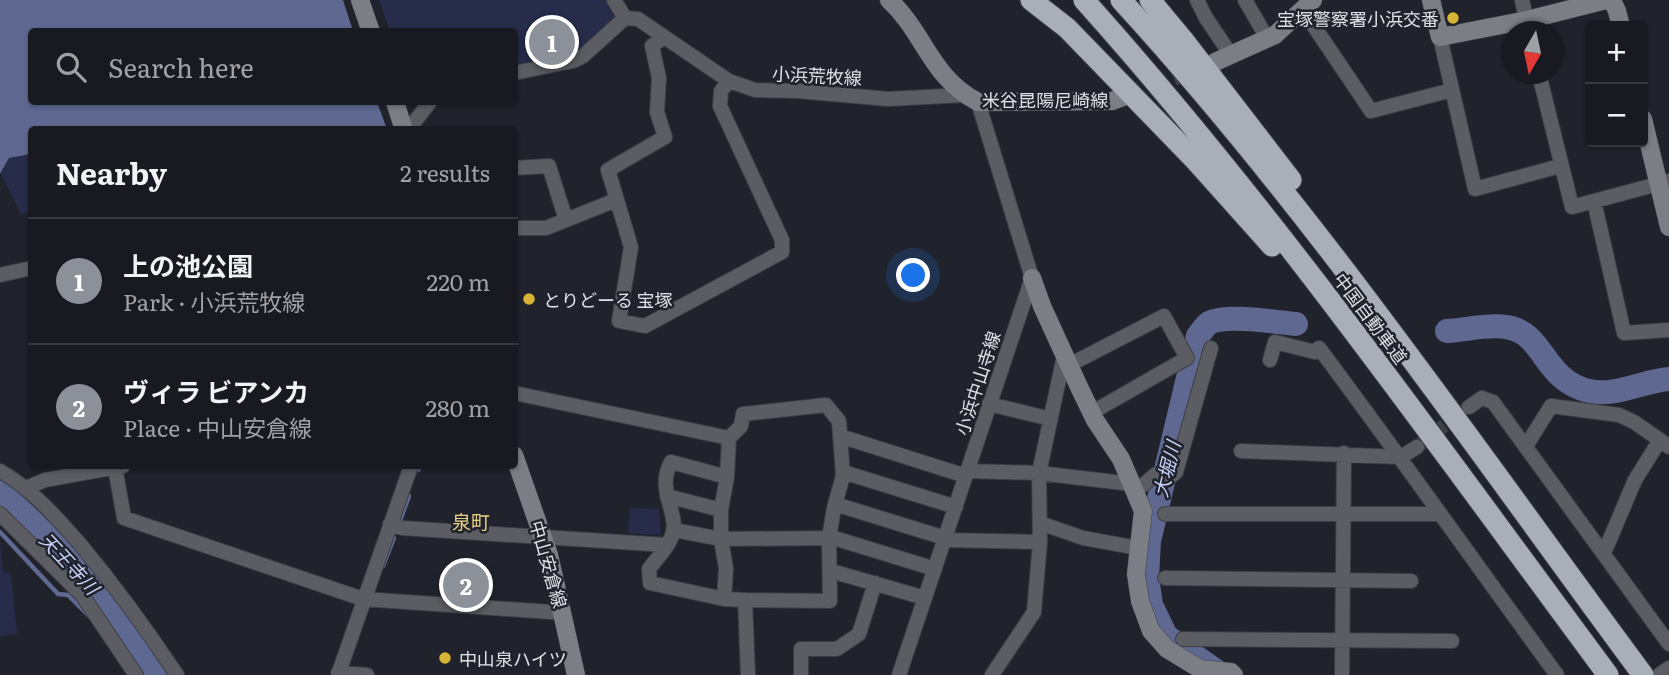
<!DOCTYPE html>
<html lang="en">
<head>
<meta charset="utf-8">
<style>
  :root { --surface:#191a21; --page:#22232a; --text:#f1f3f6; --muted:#9fa1a5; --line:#37383f; --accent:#8c9099 }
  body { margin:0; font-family:Literata,"Noto Sans JP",serif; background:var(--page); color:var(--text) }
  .controls { position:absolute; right:21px; top:21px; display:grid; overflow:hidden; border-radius:7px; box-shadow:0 2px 5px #0004 }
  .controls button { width:63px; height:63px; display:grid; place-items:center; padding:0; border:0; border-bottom:2px solid var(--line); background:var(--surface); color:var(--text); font:35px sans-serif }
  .compass { position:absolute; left:1501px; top:21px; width:63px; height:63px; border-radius:50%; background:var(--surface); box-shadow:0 2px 5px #0004; rotate:189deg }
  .you { position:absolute; left:914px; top:276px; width:24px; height:24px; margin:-18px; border:5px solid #fff; border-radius:50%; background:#1a73e8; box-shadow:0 0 0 10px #1a73e833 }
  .badge { display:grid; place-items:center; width:46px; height:46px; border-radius:50%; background:var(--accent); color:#fff; font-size:23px; font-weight:700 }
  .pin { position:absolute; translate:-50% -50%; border:4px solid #fff; box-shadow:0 2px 7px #0006 }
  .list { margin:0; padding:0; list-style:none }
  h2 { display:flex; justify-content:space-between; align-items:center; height:91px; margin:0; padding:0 28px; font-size:30px }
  h2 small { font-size:23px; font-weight:400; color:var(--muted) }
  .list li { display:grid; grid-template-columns:46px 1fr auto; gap:21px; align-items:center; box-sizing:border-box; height:126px; padding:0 28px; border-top:2px solid var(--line) }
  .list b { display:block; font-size:26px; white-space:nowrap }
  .list p { margin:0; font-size:23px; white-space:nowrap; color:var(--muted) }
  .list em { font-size:23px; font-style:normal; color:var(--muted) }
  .icon { flex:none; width:38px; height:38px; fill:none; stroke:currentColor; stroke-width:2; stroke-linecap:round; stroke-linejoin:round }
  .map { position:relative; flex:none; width:1669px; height:675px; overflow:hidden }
  .search { position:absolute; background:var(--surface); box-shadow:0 2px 5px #0004; left:28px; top:28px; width:490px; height:77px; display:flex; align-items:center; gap:18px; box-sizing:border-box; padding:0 24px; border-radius:7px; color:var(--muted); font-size:26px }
  .panel { position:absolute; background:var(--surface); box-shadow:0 2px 5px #0004; left:28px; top:126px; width:490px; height:343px; border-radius:7px }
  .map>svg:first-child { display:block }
  .green { fill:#262c4a }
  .water { fill:#5e6891 }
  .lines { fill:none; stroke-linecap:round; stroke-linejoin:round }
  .stream { stroke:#5e6891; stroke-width:4.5 }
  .river { stroke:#5e6891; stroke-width:24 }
  .street-tunnel { stroke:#3e4048; stroke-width:14; stroke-dasharray:14 7; stroke-linecap:butt }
  .secondary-tunnel { stroke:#3e4048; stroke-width:18; stroke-dasharray:18 9; stroke-linecap:butt }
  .street-casing { stroke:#3c3e46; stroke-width:16 }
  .secondary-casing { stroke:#3c3e46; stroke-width:19 }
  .highway-casing { stroke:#3c3e46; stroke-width:23 }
  .street { stroke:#5c5d62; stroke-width:14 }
  .secondary { stroke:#7c7e85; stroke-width:18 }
  .highway { stroke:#aaaeb9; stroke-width:21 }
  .poi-dot { fill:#d7b434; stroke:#21232c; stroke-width:2.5 }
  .labels { text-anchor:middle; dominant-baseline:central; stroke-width:5; stroke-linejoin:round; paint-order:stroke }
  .poi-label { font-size:18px; fill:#dfe1e7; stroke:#21232c; text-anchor:start }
  .street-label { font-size:18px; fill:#dfe1e7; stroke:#21232c }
  .water-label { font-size:19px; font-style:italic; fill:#c7d2fa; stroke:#21232c }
  .neighbourhood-label { font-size:19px; fill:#e8d083; stroke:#21232c }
</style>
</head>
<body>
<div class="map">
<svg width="1669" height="675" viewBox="0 0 1669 675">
  <rect width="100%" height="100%" fill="#21232c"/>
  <path class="green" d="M379 0H607L619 17 577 53 515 67 514 32 390 31Z
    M31 154V213L21 214 1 174 9 158Z
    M630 508 659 509 661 535 628 533Z
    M0 541 3 572 11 574 17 634 0 636Z"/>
  <path class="water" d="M0 0H343L353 31 32 32V102H377L387 129 32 130 31 154 9 158 0 174Z"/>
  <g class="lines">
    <path class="stream" d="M418 470 420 466
      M401 518 409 496
      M0 532 58 594 68 595 89 616
      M383 566 394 538"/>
    <path class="river" d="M1447 331C1465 330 1488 324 1506 327 1545 332 1542 380 1589 391 1615 397 1643 381 1669 379
      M0 492C61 546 114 605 156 675
      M1222 675 1166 636 1151 605 1147 577 1149 541 1198 336C1201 332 1205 326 1209 323 1225 314 1277 322 1296 324"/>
    <path class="street-tunnel" d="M1417 447 1460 413"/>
    <path class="secondary-tunnel" d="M1123 97 1195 69"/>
    <g class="street-casing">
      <path id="street" d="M614 0 625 18 638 19 729 81 755 90 798 91 888 99 965 95
        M1197 0 1206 18 1231 55
        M1245 0 1267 38
        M1522 0 1529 32
        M1303 10 1371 111 1452 90
        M664 37 652 46 659 78 657 112 665 137 608 170 631 247 619 321 645 326 782 252V240L720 106 721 91 729 81
        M1440 37 1475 189 1560 166
        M514 73 573 61 583 56 625 18
        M1539 74 1572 207 1669 181
        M408 130 430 102
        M514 168 549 166 566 220
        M1594 201 1624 333 1669 330
        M514 228H546L616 200
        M0 275 32 268
        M1270 360 1275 342 1315 352 1319 348C1400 456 1477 566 1557 675
        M1069 365 1164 316 1187 358 1091 413
        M514 393 729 438
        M989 404 1051 419
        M1469 407 1482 398 1493 402 1669 644
        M840 436 966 476
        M1526 446 1551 406 1619 415 1634 422 1660 440
        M1241 451 1401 457 1417 447
        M115 467 124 518 363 599 551 612 562 609
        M0 471C32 489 56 517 80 544 115 586 147 630 177 675
        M968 471 1039 473 1131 484
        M843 472 956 507
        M727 477 671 462C656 490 678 511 673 532 670 546 657 558 649 569L650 583 724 599 745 600
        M26 488 45 480 123 466
        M1135 492 1156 474 1170 477 1176 472 1211 348
        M667 496 721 510V539L674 530
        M835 504 945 538
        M721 510 727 477 729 438 741 426 743 414 826 405 839 421 843 476 834 508 829 538 830 601 745 600 748 675
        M0 514 82 595 136 675
        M1165 514H1439
        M1040 523 1083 538 1138 548
        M390 524 402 528 667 545
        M944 540 1040 542
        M1604 553 1635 480 1660 440 1669 447
        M831 571 925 598
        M1165 578 1411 581
        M724 599 726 569 721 539 834 538 935 569
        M1183 639 1452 641
        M338 673 367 675
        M338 675 411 466
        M801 675V649H837L859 634 875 583
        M899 675 1032 278 978 102
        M992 675 1034 612 1040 542 1039 473 1064 356
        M1342 675 1344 453
        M1659 675 1669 668"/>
    </g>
    <g class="secondary-casing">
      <path id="secondary" d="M360 0 371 32
        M889 0C925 33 930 77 978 102L1112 101 1123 97
        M1431 0 1440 37 1527 20 1606 0
        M1612 0 1617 11 1621 26
        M1215 62 1275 35 1313 0
        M395 102 404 130
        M1643 119 1669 227
        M1032 278 1042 306 1080 389 1095 420 1121 459 1143 511 1136 574 1140 601 1151 631 1167 649 1200 669 1231 672 1234 675
        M514 455 549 555 576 675"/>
    </g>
    <g class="highway-casing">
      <path id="highway" d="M1031 0 1067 28 1196 161 1272 246
        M1084 0C1274 212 1438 446 1608 675
        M1121 0C1313 210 1474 447 1643 675
        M1150 0 1184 41 1291 180"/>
    </g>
    <use href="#street" class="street"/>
    <use href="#secondary" class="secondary"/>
    <use href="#highway" class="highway"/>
  </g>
  <g class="poi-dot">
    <circle cx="1453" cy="18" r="7"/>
    <circle cx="529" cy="299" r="7"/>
    <circle cx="445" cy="658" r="7"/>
  </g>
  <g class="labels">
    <g class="poi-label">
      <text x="1439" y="18" text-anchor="end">宝塚警察署小浜交番</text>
      <text x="543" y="299">とりどーる 宝塚</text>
      <text x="459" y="658">中山泉ハイツ</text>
    </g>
    <g class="street-label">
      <text transform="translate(817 75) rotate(3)">小浜荒牧線</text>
      <text x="1045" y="99">米谷昆陽尼崎線</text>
      <text transform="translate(1371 318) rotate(53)">中国自動車道</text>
      <text transform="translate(977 383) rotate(-72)">小浜中山寺線</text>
      <text transform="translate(549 564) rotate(74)">中山安倉線</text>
    </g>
    <g class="water-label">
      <text transform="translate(1166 469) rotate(-76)">大堀川</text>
      <text transform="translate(70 563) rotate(47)">天王寺川</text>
    </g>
    <g class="neighbourhood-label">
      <text x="471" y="521">泉町</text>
    </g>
  </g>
</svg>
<div class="controls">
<button>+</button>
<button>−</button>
</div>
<svg class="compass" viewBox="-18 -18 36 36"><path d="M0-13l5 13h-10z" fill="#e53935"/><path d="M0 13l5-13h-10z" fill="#9fa1a5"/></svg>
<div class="you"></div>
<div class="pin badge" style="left:552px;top:42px">1</div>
<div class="pin badge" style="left:466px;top:585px">2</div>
<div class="search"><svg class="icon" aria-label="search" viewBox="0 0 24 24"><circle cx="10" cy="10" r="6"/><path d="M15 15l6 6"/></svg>Search here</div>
<section class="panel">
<h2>Nearby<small>2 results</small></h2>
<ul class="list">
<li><span class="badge">1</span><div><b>上の池公園</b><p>Park · 小浜荒牧線</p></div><em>220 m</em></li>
<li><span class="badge">2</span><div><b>ヴィラ ビアンカ</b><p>Place · 中山安倉線</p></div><em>280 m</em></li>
</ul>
</section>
</div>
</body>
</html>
